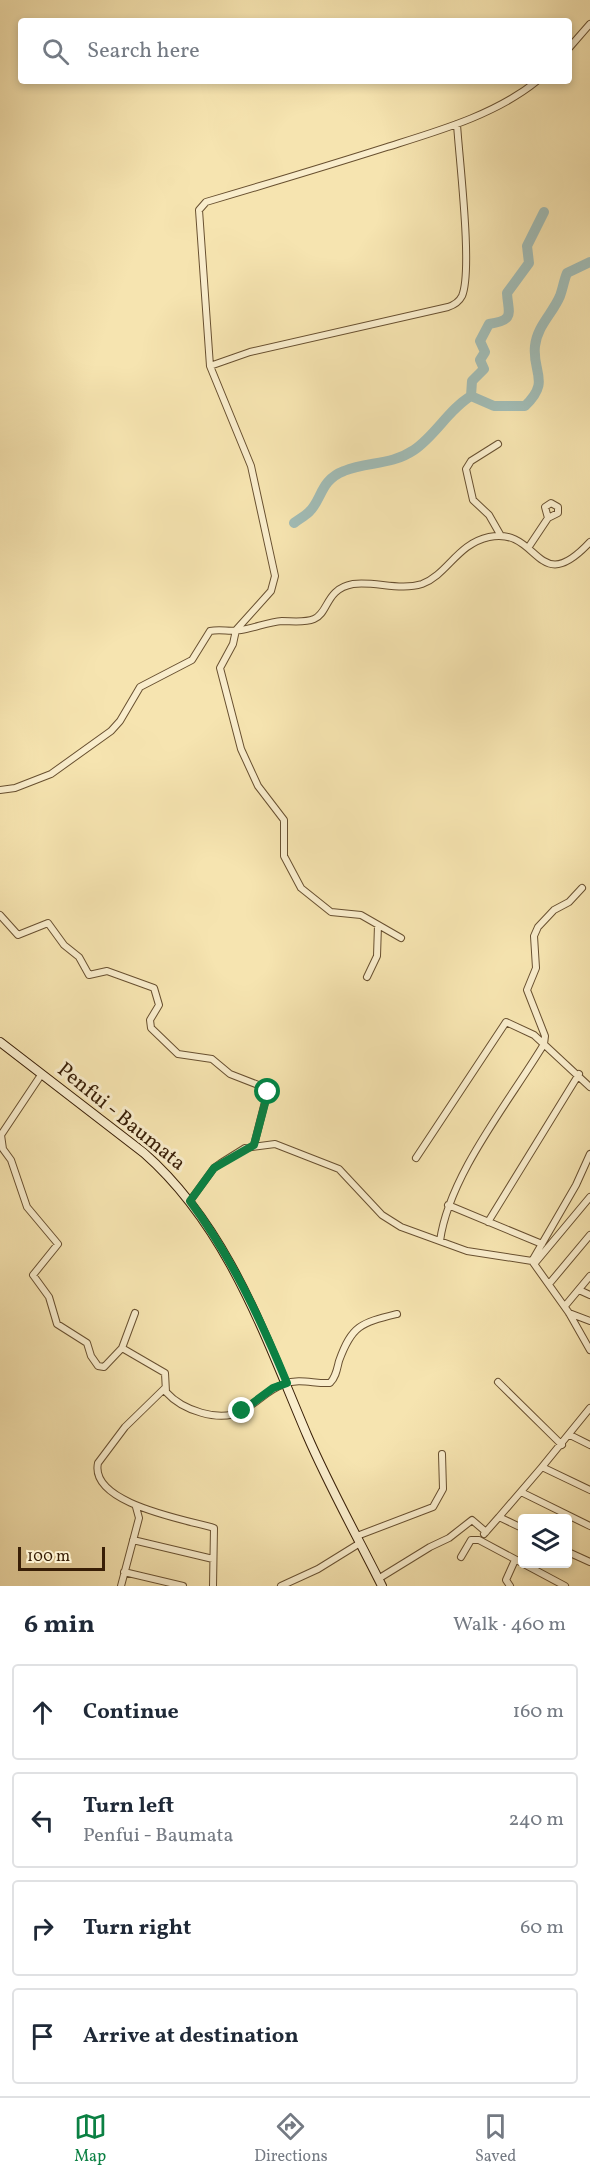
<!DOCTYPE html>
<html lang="en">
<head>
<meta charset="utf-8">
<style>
  :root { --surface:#fff; --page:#f2f2f3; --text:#1f2937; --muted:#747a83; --line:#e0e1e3; --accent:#0b8043 }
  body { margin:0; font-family:Vollkorn,serif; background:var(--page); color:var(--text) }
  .controls { position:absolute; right:18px; bottom:18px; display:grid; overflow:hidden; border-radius:6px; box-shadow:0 3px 9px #0003 }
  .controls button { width:54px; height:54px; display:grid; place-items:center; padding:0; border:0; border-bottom:2px solid var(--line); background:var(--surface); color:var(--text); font:30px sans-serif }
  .scale { position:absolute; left:18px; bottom:15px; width:87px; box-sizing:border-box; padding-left:6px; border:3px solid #381e06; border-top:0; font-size:16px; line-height:21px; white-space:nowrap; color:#381e06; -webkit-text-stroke:4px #f9edcc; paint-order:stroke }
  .stop { position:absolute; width:18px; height:18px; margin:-14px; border:4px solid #0b8043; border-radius:50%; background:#fff }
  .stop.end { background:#0b8043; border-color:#fff; box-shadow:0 2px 6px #0008 }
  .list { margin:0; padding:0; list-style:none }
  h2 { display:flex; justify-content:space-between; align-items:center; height:78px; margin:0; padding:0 24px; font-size:26px }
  h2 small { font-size:20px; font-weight:400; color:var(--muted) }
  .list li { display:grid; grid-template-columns:39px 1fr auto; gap:18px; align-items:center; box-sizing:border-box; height:96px; margin:0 12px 12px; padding:0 12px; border:2px solid var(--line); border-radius:6px }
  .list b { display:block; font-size:22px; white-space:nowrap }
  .list p { margin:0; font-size:20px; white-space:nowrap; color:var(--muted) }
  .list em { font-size:20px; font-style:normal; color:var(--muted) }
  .icon { flex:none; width:33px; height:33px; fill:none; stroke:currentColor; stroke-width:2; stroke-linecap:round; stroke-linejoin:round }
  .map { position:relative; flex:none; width:590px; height:1586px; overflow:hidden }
  .search { position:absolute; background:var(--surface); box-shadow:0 3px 9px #0003; left:18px; right:18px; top:18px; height:66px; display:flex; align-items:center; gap:15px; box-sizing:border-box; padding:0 21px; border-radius:6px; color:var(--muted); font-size:22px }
  .sheet { height:510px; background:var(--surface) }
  nav { display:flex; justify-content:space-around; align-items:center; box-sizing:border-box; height:84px; border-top:2px solid var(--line); background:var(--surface); font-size:16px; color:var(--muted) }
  nav a { display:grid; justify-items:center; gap:3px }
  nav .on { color:var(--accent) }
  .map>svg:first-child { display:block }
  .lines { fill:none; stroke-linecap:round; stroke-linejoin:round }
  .river { stroke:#a1bcb6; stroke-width:10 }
  .street-casing { stroke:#685030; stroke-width:8 }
  .secondary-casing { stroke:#381e06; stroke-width:10 }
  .street { stroke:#f9edcc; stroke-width:6 }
  .secondary { stroke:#f9edcc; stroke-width:8 }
  .route { stroke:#0b8043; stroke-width:8 }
  .labels { text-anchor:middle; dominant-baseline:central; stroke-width:6; stroke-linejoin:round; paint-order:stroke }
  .street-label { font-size:21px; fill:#381e06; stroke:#f9edcc }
</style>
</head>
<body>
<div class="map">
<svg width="590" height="1586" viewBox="0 0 590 1586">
  <rect width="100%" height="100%" fill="#f6e4b0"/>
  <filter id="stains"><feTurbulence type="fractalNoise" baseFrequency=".00333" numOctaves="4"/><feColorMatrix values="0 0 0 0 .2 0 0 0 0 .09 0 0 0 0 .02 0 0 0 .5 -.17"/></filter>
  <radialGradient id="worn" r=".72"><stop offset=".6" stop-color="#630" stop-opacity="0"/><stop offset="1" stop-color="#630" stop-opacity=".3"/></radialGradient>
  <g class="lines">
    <path class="river" d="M471 396 472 381 484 369 480 360 485 352 480 341 489 324C516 320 508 313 507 293L529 263 527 246 544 212
      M294 523C299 519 305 516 309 512 322 500 320 480 344 471 368 461 390 466 414 450 435 436 449 409 471 396L494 406H525C551 381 532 373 535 346 537 326 553 313 560 296 563 288 564 280 567 273L590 262"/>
    <g class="street-casing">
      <path id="street" d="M569 48 590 24
        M210 366 250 352 448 307C454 305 459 302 462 296 473 270 459 158 457 124
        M498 444 471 461 466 469 473 500 489 515 501 536
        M528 548 548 518 558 513V507L551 503 545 507 548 518
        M0 790 15 788 51 774 111 731 120 721 140 687 192 660 210 631C220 629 231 632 241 630 255 628 268 622 282 621 292 621 304 623 314 619 329 613 325 589 353 584 375 581 400 591 422 584 448 574 457 544 489 537 540 526 536 600 590 542
        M0 915 18 935 48 923 64 945 79 957 89 975 107 971 154 988 159 1005 150 1020 151 1028 178 1054 212 1059 230 1074 266 1088 267 1094 254 1145
        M401 938 361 915 331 912 301 888 284 856V820L258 786 241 749 220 668 233 644 236 630 271 591 275 576 251 466 210 366 199 210 206 202C267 184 327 166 387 147 438 131 495 115 537 81
        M367 977 377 956 378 925
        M41 1075 1 1135 3 1149 11 1160 27 1207 58 1244 33 1275 49 1297 57 1324 87 1343 91 1356 98 1366 104 1367 122 1348
        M416 1158 506 1022 534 1035 590 1087
        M190 1201 214 1168 221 1163 245 1148 275 1144 339 1169 382 1215 401 1227 467 1251 532 1261 569 1313 590 1350
        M448 1205 542 1244
        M488 1222 579 1074
        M440 1241C449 1175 509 1102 544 1044L545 1036 527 990 536 968 534 936 538 927 554 910 569 902 582 888
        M532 1261 576 1185 590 1154
        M535 1263 590 1197
        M549 1284 590 1235
        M579 1290 590 1295
        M565 1306 590 1276
        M135 1313 122 1348 165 1373 166 1392C182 1410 219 1423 242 1411 257 1403 267 1390 284 1384 300 1378 314 1384 330 1383 336 1377 337 1369 339 1361 352 1325 361 1323 397 1314
        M569 1313 590 1321
        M498 1382 562 1445
        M165 1388 125 1427 98 1463C89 1504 188 1520 214 1528L213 1586
        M590 1408 542 1467 590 1490
        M570 1435 590 1445
        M521 1492 590 1526
        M522 1528 499 1517 542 1467
        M484 1534 499 1517
        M357 1536 433 1507 443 1489 442 1454
        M133 1540 213 1559
        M568 1552 590 1562
        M461 1557 471 1540H479L565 1586
        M124 1572 183 1586
        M378 1579 430 1547 449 1538 472 1520 486 1532
        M121 1586 139 1518 136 1507
        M281 1586 318 1569 360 1543
        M510 1586 506 1580 515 1560"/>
    </g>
    <g class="secondary-casing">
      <path id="secondary" d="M0 1042 144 1153C228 1227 264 1334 307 1435 329 1486 357 1536 382 1586"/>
    </g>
    <use href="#street" class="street"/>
    <use href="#secondary" class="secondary"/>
  </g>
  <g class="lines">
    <path class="route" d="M242 1411 273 1388 287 1383C261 1320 231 1256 190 1201L214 1168 254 1145 268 1092"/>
  </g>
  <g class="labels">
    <g class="street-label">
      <text transform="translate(121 1117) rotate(39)">Penfui - Baumata</text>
    </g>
  </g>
  <rect width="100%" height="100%" filter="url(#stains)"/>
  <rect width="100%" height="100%" fill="url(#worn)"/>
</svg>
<div class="controls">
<button><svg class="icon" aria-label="layers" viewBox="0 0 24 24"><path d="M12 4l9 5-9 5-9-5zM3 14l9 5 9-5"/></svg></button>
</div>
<div class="scale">100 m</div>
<div class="stop" style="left:268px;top:1092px"></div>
<div class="stop end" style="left:242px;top:1411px"></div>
<div class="search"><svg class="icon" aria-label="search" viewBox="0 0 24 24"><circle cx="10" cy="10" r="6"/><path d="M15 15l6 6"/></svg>Search here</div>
</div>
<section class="sheet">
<h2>6 min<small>Walk · 460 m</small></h2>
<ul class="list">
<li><svg class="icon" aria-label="ahead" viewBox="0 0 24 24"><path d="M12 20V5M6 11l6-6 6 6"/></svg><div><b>Continue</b></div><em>160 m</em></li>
<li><svg class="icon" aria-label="left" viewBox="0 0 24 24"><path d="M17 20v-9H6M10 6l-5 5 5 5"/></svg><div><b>Turn left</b><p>Penfui - Baumata</p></div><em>240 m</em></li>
<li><svg class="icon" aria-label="right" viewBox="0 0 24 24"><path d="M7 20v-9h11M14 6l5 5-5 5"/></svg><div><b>Turn right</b></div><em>60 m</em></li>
<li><svg class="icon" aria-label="arrive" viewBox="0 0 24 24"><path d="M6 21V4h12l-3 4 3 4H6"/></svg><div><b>Arrive at destination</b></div></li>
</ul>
</section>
<nav>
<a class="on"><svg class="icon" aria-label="map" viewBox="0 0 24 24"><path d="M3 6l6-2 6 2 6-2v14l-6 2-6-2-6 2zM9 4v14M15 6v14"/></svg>Map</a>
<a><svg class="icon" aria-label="directions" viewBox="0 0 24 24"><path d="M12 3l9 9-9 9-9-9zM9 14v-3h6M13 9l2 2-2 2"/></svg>Directions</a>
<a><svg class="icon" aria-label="saved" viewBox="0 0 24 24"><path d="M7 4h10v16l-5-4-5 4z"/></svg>Saved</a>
</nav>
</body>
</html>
